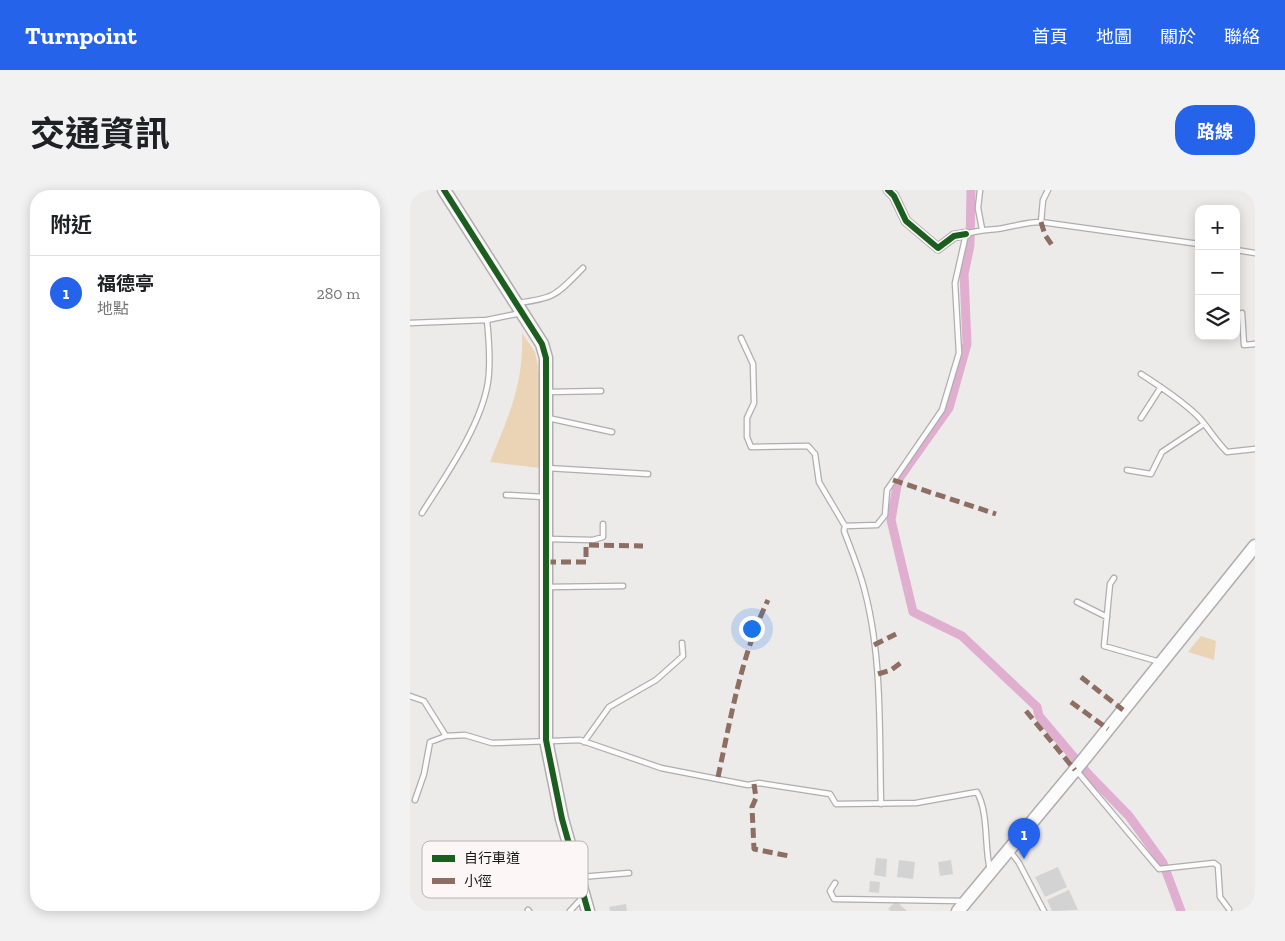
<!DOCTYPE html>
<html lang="zh-TW">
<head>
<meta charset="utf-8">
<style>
  :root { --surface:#fff; --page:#f2f2f2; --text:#202124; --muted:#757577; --line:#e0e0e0; --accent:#2563eb }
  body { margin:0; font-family:"Zilla Slab","Noto Sans TC",serif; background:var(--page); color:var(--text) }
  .controls { position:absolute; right:15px; top:15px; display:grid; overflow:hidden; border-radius:10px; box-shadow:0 2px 12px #0003 }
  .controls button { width:45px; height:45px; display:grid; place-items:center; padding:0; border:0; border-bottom:1px solid var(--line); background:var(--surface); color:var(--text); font:25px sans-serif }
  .you { position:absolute; left:341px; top:438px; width:18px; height:18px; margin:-12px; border:4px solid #fff; border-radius:50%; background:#1a73e8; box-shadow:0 0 0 8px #1a73e833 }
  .badge { display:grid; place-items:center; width:32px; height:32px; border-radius:50%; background:var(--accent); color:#fff; font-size:16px; font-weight:700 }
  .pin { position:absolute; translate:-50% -41px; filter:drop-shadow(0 1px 2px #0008) }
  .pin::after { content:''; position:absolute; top:26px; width:18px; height:15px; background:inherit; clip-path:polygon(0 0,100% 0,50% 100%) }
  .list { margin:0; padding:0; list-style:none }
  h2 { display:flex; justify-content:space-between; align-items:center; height:65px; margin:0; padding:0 20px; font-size:21px }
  h2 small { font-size:16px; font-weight:400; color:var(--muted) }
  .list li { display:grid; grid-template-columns:32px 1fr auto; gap:15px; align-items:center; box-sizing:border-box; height:75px; padding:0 20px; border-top:1px solid var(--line) }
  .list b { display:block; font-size:19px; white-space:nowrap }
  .list p { margin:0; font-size:16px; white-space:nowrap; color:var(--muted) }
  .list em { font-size:16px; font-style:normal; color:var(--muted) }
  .icon { flex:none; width:28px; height:28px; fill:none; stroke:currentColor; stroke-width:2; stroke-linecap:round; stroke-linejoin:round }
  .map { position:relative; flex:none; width:845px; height:721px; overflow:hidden; border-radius:20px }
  header { display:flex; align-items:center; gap:30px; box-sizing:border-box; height:70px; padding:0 25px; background:var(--accent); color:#fff }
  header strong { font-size:24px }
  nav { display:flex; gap:28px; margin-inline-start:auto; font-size:18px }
  .intro { display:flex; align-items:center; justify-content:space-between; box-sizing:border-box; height:120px; padding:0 30px }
  h1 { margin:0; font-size:35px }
  .button { padding:12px 22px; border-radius:20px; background:var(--accent); color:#fff; font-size:18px; font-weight:700 }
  main { display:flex; gap:30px; padding:0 30px }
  aside { flex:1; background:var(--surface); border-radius:20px; box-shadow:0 2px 12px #0003 }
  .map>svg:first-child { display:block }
  .green { fill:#ebd3b6 }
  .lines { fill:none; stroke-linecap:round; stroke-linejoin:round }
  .canal { stroke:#e0aecf; stroke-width:9 }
  .building { fill:#d4d3d3 }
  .lane-casing { stroke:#afadad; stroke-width:7 }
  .street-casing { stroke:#afadad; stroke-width:11 }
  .secondary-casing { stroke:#afadad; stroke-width:15 }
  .lane { stroke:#fcfcfc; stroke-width:4.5 }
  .street { stroke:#fcfcfc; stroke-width:9 }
  .secondary { stroke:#fcfcfc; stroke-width:12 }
  .quiet { stroke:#8d6e63; stroke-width:5; stroke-dasharray:10 5; stroke-linecap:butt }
  .cycleway-casing { stroke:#fcf7f6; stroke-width:9 }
  .cycleway { stroke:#1b5e20; stroke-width:6 }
  .key { fill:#fcf7f6; stroke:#b8b4b3; stroke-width:1 }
  .key-label { font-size:14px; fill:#191717 }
</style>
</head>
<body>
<header>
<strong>Turnpoint</strong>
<nav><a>首頁</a><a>地圖</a><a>關於</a><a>聯絡</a></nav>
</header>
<div class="intro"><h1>交通資訊</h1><a class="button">路線</a></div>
<main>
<aside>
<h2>附近<small></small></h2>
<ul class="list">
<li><span class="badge">1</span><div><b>福德亭</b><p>地點</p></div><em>280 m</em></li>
</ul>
</aside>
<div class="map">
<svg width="845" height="721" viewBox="0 0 845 721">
  <rect width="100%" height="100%" fill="#edeaea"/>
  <path class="green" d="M112 143 125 162 129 182 130 278 80 272C99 225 114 194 112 143Z
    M791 446 806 451 804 470 778 462Z"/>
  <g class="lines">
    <path class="canal" d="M561 0 560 55 554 84 557 154 539 218 488 290 481 330 503 422 552 446 627 517 629 526 679 585 719 626 753 673 771 721"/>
  </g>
  <path class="building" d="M466 668 477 669 476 687 464 685Z
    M489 670 505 672 503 689 487 687Z
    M541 670 543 684 530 686 528 672Z
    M648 677 657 697 635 707 625 687Z
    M460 691 470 692 469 703 459 702Z
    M659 700 668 720 642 721 637 710Z
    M486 711 497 721H481L478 719Z
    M216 714 217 721H200L199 717Z"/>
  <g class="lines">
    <g class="lane-casing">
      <path id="lane" d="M570 0 568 18 572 39
        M631 32 633 10 638 0
        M826 60 845 63
        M108 113C146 108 146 105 173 78
        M832 123 834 155 845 154
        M0 133 77 130 111 123
        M331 148 343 174 344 213 337 228V247L341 257 398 256 405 264 409 292 435 336
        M731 184C748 195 780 216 792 231 801 242 807 252 817 262L845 259
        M138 202 191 201
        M138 228 202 242
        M731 228 751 197
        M137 278 238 284
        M717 280 741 284 752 262 794 234
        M96 305 134 307
        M12 323C36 285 71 236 78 192 81 172 79 150 77 130
        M138 349 183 350 193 347V334
        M704 388 700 394 694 456 750 472
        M137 397 213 396
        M667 412 697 427
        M0 506 14 511 36 546 55 545 82 553 170 550 251 578 338 595 349 593 420 604 426 614 506 613 567 602C579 624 574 655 580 680
        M174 552 199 517 246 490 273 466 272 453
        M666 580 749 679 804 673 808 676 810 707 819 719
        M5 610 14 584 20 552 36 546
        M471 614C469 540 473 462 452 391 447 374 440 357 434 341L435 336 467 335 475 325 477 300 532 220 549 163 545 93 556 44C568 40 576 40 587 39 602 37 616 32 631 32L789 54
        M600 661 609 673 634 721
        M171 687 219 683
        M425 693 420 701 424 709 552 711
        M128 704 164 675
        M118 720 119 721
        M160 721 173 707"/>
    </g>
    <g class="street-casing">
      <path id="street" d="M478 0 484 6 496 31 528 58 544 46 556 44"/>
    </g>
    <g class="secondary-casing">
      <path id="secondary" d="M34 0 132 154 136 168V550L152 629 178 721
        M548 721 666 579 845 356"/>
    </g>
    <use href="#lane" class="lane"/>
    <use href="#street" class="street"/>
    <use href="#secondary" class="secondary"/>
    <path class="quiet" d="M631 32 635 45 644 58
      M483 290 586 324
      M136 372H176V355L233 356
      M464 455 486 444
      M468 484 481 480 492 472
      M671 487 713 520
      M661 512 698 539
      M616 521 665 580
      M308 587C321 527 331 466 358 410
      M344 594 346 608 342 617 344 659 379 666"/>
    <g class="cycleway-casing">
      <path id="cycleway" d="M34 0 132 154 136 168V550L152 629 178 721
        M478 0 484 6 496 31 528 58 544 46 556 44"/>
    </g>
    <use href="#cycleway" class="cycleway"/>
  </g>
  <rect x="12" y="651" width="166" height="57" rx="8" class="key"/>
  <rect x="22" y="665" width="23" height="7" fill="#1b5e20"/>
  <rect x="22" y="688" width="23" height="6" fill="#8d6e63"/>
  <g class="key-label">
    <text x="54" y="673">自行車道</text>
    <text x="54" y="696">小徑</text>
  </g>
</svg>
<div class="controls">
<button>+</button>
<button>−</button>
<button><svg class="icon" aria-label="layers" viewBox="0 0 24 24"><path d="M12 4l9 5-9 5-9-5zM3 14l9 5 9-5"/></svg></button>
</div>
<div class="you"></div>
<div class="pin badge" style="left:614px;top:669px">1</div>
</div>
</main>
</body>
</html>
